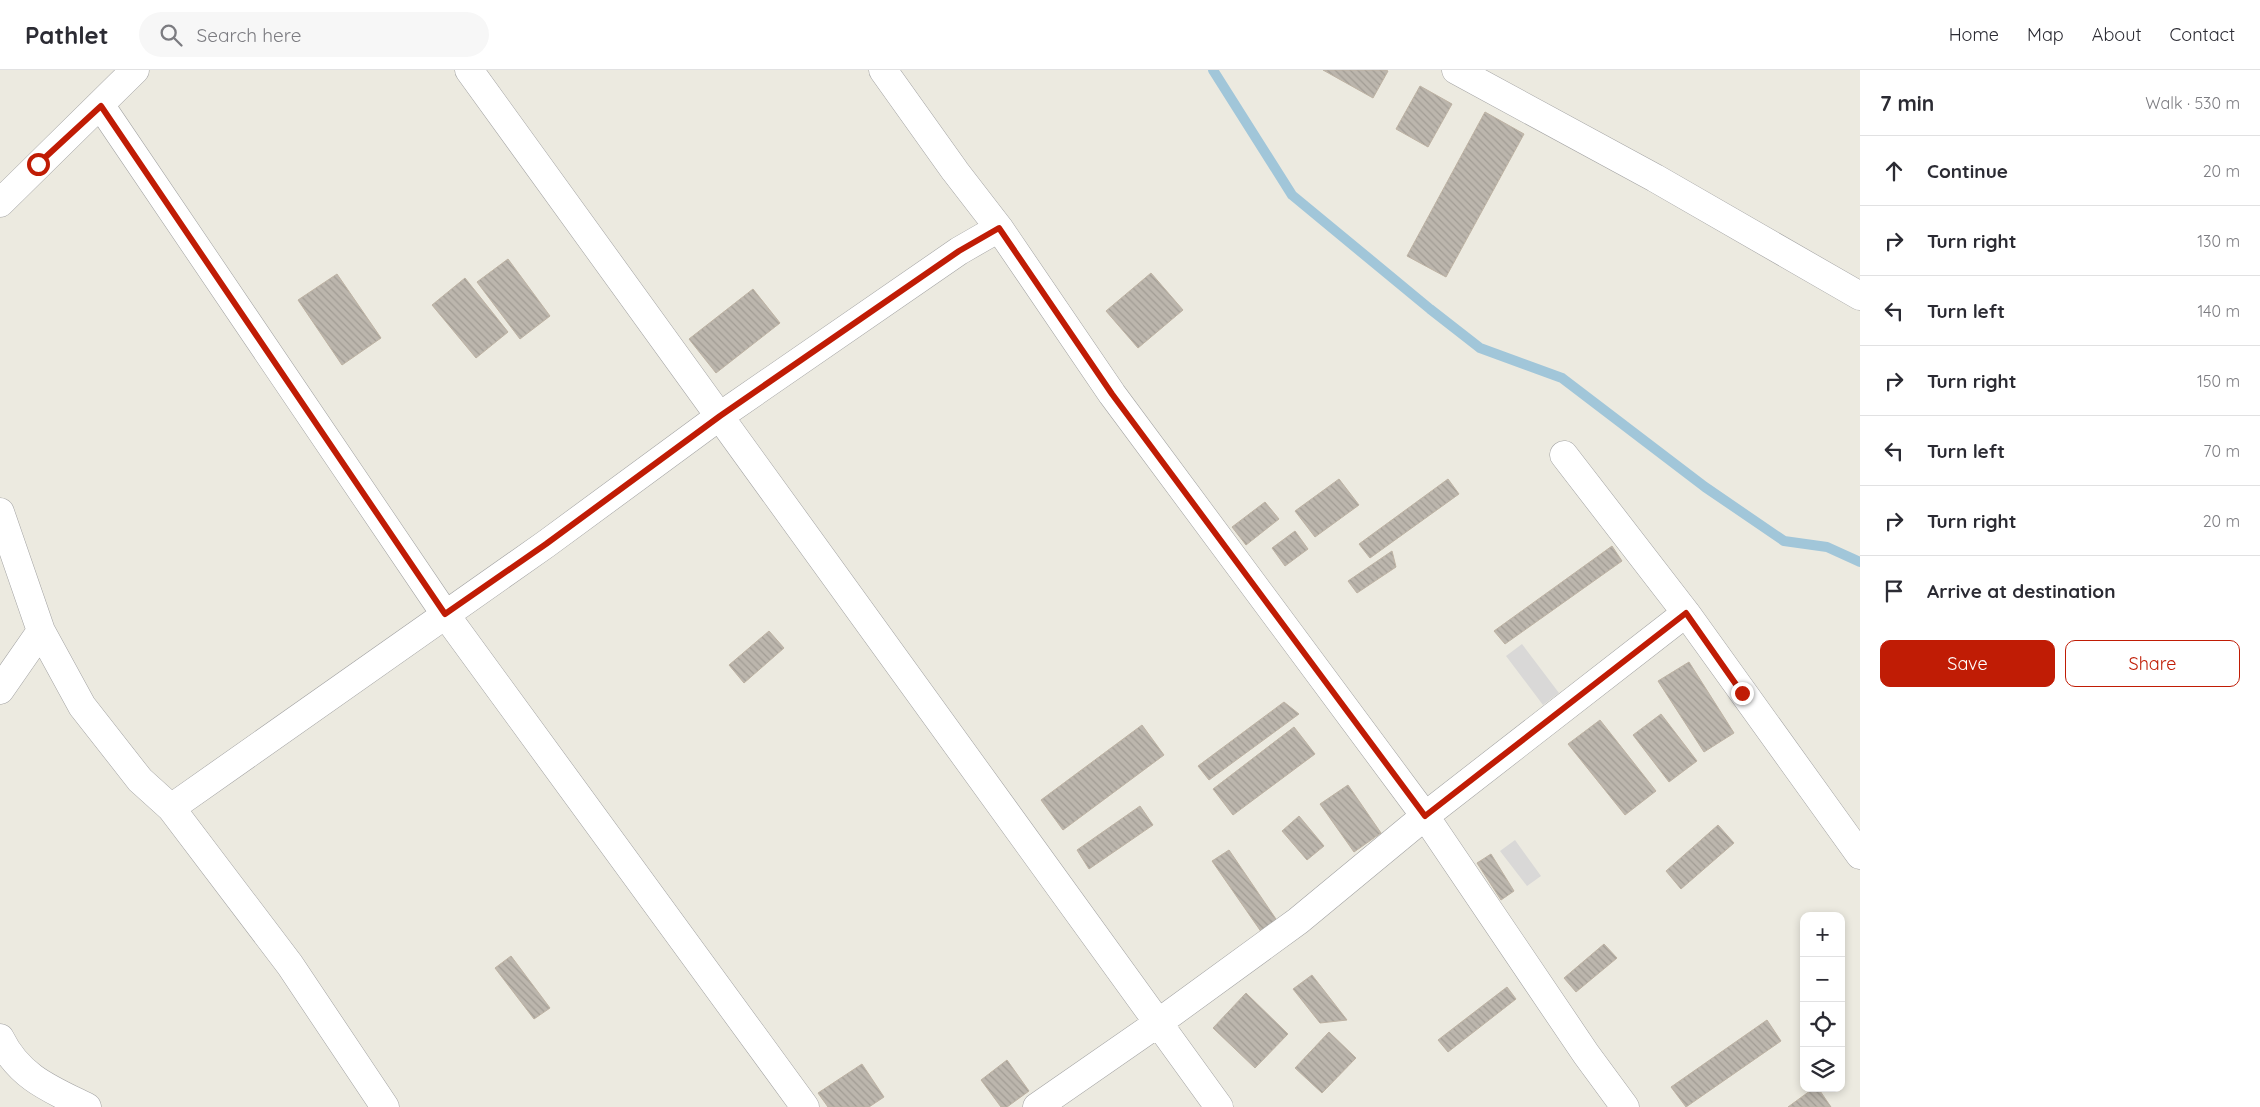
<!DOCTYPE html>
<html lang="en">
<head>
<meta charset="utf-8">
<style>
  :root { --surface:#fff; --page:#f7f7f7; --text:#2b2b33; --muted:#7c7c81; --line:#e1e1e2; --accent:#c01c05 }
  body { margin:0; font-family:Quicksand,sans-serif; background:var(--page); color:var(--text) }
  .controls { position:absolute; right:15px; bottom:15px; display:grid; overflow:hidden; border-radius:10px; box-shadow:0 2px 8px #0003 }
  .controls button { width:45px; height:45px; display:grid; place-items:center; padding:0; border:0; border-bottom:1px solid var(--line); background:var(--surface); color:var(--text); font:25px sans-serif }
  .stop { position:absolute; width:15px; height:15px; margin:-11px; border:4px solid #c01c05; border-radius:50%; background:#fff }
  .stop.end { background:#c01c05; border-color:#fff; box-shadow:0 1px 5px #0008 }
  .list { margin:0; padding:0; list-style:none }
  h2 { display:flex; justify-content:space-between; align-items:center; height:65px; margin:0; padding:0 20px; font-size:21px }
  h2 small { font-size:16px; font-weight:400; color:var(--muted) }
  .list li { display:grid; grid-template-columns:32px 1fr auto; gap:15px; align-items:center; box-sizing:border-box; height:70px; padding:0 20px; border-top:1px solid var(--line) }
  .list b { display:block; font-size:19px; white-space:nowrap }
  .list em { font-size:16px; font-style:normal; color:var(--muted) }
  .actions { display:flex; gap:10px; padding:15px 20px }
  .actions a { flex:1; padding:11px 0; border:1px solid var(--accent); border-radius:10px; text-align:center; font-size:18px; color:var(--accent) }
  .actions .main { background:var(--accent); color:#fff }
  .icon { flex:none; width:28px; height:28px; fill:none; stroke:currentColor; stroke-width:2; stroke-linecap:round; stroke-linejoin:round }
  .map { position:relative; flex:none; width:1860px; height:1037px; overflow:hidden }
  header { display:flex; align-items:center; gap:30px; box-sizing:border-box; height:70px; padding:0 25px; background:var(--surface); border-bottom:1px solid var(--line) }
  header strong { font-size:24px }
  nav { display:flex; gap:28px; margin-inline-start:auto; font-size:18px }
  .search { width:350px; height:45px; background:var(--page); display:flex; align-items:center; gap:12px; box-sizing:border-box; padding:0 18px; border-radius:28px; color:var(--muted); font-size:19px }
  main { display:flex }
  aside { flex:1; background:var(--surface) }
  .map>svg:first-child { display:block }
  .residential { fill:#d9d8d7 }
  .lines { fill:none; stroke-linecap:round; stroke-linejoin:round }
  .stream { stroke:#a1c6d9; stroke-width:10 }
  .building { fill:url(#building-back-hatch); stroke:#bdb2a3 }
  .minor-casing { stroke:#a2a2a2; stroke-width:29 }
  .minor { stroke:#fff; stroke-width:28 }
  .route { stroke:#c01c05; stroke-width:6 }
</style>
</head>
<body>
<header>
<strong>Pathlet</strong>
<div class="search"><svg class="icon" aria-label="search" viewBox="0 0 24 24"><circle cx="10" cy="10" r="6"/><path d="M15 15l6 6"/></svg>Search here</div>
<nav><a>Home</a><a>Map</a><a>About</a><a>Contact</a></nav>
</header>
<main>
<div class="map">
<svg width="1860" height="1037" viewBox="0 0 1860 1037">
  <defs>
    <pattern id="building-back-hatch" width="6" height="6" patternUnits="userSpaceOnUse" patternTransform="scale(1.25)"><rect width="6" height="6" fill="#bcb6ad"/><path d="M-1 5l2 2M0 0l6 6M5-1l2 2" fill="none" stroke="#a19c94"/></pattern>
  </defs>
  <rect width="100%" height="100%" fill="#eceae0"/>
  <path class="residential" d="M1522 574 1559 623 1543 635 1506 586Z
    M1515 770 1541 806 1527 816 1500 781Z"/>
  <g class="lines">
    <path class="stream" d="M1213 0 1292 125 1430 239 1480 278 1562 308 1705 417 1784 471 1827 477 1860 492"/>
  </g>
  <path class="building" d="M1323 0H1386L1388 1 1373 28Z
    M1420 16 1452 34 1428 77 1396 59Z
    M1485 42 1524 64 1446 207 1407 186Z
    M508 189 550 246 520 269 477 212Z
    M1151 203 1183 240 1138 278 1106 241Z
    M337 204 381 268 342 295 298 230Z
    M465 208 508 262 476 288 432 235Z
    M753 219 780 253 716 303 689 269Z
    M1339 409 1359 435 1315 467 1295 441Z
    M1448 409 1459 424 1370 488 1359 474Z
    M1265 432 1279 449 1246 475 1232 457Z
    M1295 461 1308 479 1285 496 1272 478Z
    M1612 476 1622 491 1505 574 1494 561Z
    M1392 481 1396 497 1357 523 1348 511Z
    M769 561 784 578 744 613 729 595Z
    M1689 592 1734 663 1704 682 1658 611Z
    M1284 632 1299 644 1209 710 1198 696Z
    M1661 644 1697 691 1669 712 1633 665Z
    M1600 650 1656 721 1625 745 1568 674Z
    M1142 655 1164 685 1063 760 1041 730Z
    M1294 657 1315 684 1233 745 1213 719Z
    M1348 715 1381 763 1354 782 1320 734Z
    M1140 736 1153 755 1089 799 1077 780Z
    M1299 746 1324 776 1307 790 1282 761Z
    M1718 755 1734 773 1681 819 1666 801Z
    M1229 780 1278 852 1262 863 1212 791Z
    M1491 784 1514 821 1501 830 1477 793Z
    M1604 874 1617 888 1576 922 1564 908Z
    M511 886 550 938 534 949 495 898Z
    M1312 905 1347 950 1320 953 1293 919Z
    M1507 917 1516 929 1448 982 1438 970Z
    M1246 923 1288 964 1255 998 1213 958Z
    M1767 950 1781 971 1686 1037 1671 1017Z
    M1329 962 1356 988 1322 1023 1295 998Z
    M1007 990 1029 1021 1007 1037H1001L981 1010Z
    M862 994 884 1027 869 1037H828L818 1023Z
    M1814 1018H1818L1831 1037H1788Z"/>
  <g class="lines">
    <g class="minor-casing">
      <path id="minor" d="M469 0 1219 1037
        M883 0 955 101 999 158 1112 324 1425 746 1586 984 1625 1037
        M1456 0 1655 108 1860 226
        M101 36 445 544 805 1037
        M0 133 135 0
        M1564 385 1686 543 1860 785
        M0 442 41 561 82 636 140 710 171 738 290 895 385 1037
        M0 620 41 561
        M171 738 546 474 720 346 959 181 999 158
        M0 968C19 1007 50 1019 87 1037
        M1037 1037 1158 953 1298 851 1425 746 1686 543"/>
    </g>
    <use href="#minor" class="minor"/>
  </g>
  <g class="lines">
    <path class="route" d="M38 94 101 36 445 544 546 474 720 346 959 181 999 158 1112 324 1425 746 1686 543 1742 623"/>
  </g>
</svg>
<div class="controls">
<button>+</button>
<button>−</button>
<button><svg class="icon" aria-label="locate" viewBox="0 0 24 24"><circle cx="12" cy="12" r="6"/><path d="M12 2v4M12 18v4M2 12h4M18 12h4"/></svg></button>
<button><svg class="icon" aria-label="layers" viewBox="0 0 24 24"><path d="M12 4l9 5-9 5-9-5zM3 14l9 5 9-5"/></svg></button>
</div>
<div class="stop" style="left:38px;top:94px"></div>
<div class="stop end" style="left:1742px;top:623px"></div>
</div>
<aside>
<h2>7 min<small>Walk · 530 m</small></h2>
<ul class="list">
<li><svg class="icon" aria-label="ahead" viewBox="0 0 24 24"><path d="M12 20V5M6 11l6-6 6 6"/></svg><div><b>Continue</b></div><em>20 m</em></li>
<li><svg class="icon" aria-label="right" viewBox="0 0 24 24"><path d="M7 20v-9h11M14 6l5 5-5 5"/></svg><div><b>Turn right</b></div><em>130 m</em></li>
<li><svg class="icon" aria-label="left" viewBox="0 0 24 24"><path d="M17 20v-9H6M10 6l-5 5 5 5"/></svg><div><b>Turn left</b></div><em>140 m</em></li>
<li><svg class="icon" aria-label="right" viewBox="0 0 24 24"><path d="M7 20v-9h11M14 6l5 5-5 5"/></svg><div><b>Turn right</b></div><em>150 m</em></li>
<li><svg class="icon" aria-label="left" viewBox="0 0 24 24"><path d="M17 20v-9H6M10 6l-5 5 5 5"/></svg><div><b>Turn left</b></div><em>70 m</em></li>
<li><svg class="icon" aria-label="right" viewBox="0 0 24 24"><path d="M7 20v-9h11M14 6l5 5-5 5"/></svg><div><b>Turn right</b></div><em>20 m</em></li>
<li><svg class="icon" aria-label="arrive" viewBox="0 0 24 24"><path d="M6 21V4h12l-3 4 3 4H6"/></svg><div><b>Arrive at destination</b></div></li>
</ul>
<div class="actions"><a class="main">Save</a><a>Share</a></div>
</aside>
</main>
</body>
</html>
